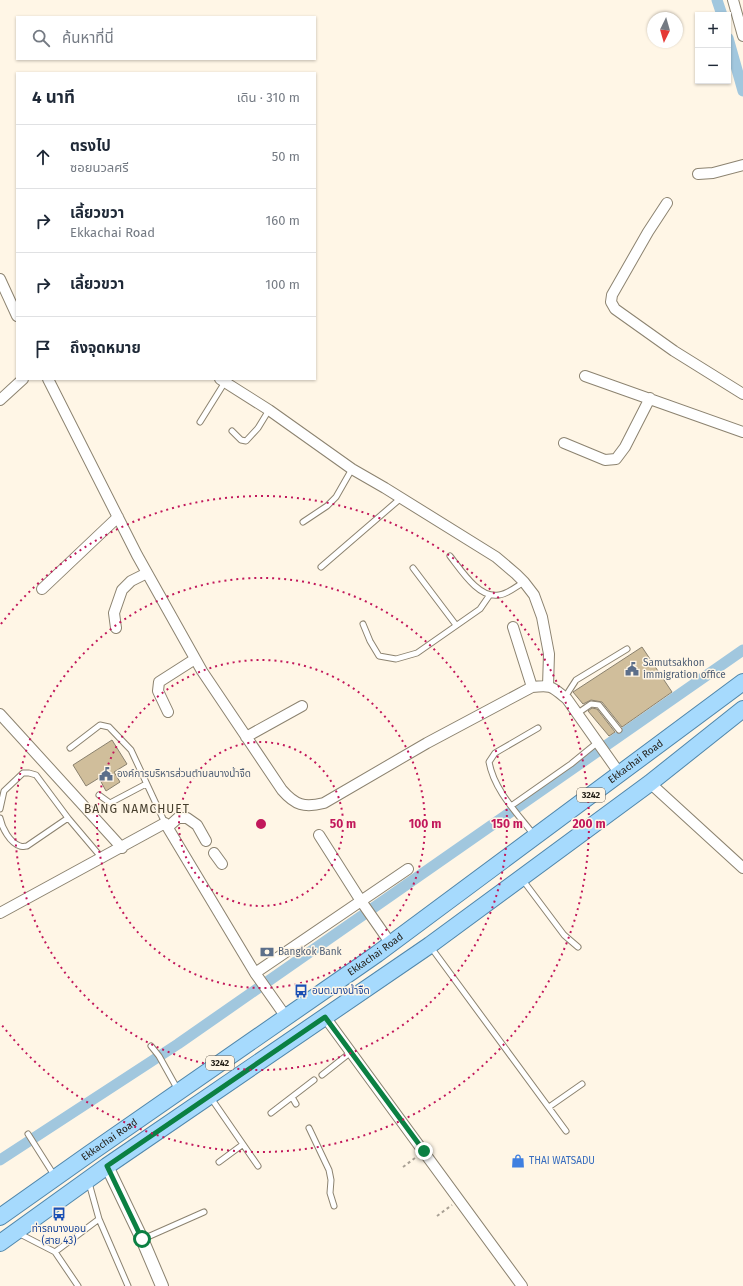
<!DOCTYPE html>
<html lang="th">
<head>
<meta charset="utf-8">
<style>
  :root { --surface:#fff; --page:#f6f6f7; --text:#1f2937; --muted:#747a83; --line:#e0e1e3 }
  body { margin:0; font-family:"Fira Sans","Noto Sans Thai",sans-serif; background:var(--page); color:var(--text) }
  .controls { position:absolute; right:12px; top:12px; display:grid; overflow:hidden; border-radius:0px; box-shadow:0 1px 3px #0004 }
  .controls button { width:36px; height:36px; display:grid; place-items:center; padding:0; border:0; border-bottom:1px solid var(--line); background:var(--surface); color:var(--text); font:20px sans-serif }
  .compass { position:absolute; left:647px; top:12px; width:36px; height:36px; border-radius:50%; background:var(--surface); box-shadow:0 1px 3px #0004; rotate:185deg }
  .stop { position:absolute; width:12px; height:12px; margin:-9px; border:3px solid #0b8043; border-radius:50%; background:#fff }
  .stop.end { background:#0b8043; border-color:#fff; box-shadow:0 1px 4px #0008 }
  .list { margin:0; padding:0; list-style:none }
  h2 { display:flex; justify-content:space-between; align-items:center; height:52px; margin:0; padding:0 16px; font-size:17px }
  h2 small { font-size:13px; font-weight:400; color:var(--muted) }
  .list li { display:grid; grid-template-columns:26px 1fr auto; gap:12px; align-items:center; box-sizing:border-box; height:64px; padding:0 16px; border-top:1px solid var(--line) }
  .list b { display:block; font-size:15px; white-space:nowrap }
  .list p { margin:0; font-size:13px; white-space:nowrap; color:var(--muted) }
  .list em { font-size:13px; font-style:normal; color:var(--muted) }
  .icon { flex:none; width:22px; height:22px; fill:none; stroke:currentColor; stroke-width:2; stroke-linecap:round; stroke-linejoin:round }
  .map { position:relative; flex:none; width:743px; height:1286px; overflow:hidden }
  .search { position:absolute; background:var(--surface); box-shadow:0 1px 3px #0004; left:16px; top:16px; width:300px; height:44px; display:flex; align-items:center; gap:10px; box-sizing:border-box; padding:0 14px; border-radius:0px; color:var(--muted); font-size:15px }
  .panel { position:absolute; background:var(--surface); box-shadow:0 1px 3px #0004; left:16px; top:72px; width:300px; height:308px; border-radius:0px }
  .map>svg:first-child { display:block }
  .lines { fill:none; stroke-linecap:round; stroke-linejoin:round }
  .canal { stroke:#a1c7de; stroke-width:11 }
  .building { fill:#d0be9b; stroke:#8a816e }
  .service-casing { stroke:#8c8370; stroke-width:7 }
  .minor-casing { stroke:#8c8370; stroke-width:12 }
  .tertiary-casing { stroke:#8c8370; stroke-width:14 }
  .primary-casing { stroke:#5187ab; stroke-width:18 }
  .path { stroke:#a9a195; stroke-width:2; stroke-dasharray:3 3; stroke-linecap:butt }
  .service { stroke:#fff; stroke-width:5 }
  .minor { stroke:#fff; stroke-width:10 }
  .tertiary { stroke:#fff; stroke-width:12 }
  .primary { stroke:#a6dafd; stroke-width:16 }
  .route { stroke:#0b8043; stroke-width:5 }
  .ring { fill:none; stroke:#c2185b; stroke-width:2; stroke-dasharray:2 4 }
  .labels { text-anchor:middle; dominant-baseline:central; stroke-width:3; stroke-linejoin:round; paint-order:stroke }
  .shield { fill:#fff6e6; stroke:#635d54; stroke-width:1 }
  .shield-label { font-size:9px; font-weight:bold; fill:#201c15 }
  .service-label { font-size:10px; fill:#4e5e75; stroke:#fff6e6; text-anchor:start }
  .street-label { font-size:10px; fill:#201c15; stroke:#fff6e6 }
  .transit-label { font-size:10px; fill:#164399; stroke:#fff6e6; text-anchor:start }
  .shop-label { font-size:10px; fill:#366cbe; stroke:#fff6e6; text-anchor:start }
  .quarter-label { font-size:12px; letter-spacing:1px; fill:#453d2c; stroke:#fff6e6 }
  .centre { fill:#c2185b; stroke:#fff6e6; stroke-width:2 }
  .ring-label { font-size:12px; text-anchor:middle; font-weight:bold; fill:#c2185b; stroke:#fff6e6; stroke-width:3; stroke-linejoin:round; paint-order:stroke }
</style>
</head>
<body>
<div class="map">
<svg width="743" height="1286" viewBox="0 0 743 1286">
  <rect width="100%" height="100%" fill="#fff6e6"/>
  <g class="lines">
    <path class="canal" d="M717 0 722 15
      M728 38 743 91
      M0 1160 178 1044 743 650"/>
  </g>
  <path class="building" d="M642 647 672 692 622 727 602 702 591 700 583 704 573 692Z
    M592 708 597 709 615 732 609 736 588 711Z
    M112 740 127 764 114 772 120 782 106 791 99 778 86 786 73 765Z"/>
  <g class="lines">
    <g class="service-casing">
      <path id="service" d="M200 422 225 382
        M232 431 241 440 246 441 258 428 269 410
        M303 522 327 506 336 497 352 469
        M450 556C461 570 479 599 499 595 508 594 517 586 524 582
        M321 567 401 498
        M413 568 456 625
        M363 624 370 641 379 656 396 659 417 653 480 609 489 596
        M567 699V694L576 680 627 649
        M578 713 591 704 599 705 619 730
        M70 748 100 725 109 727 131 750 165 823
        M99 795 110 803 146 784
        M511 806 571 764 598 742
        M0 809 4 791 23 773H29L36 775 68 818 101 857
        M0 818C2 828 10 843 20 846 22 847 25 846 27 846L68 818
        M534 835C517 813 494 790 489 762L495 753 538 728
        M522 879 564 935 578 947
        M430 946 566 1131
        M151 1046 159 1056 178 1090
        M322 1075 351 1052
        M292 1097 296 1104
        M211 1098 258 1166
        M549 1107 582 1084
        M271 1113 314 1080
        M309 1128 329 1170 331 1180 330 1193 334 1206
        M28 1134 54 1175
        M219 1162 242 1145
        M99 1219 128 1286
        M18 1233 55 1252 99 1219 89 1183
        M143 1239 204 1212
        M55 1252 78 1286"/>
    </g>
    <g class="minor-casing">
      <path id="minor" d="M733 0 743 36
        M698 174 713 173 743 165
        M667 203 648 232 612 295 611 302 615 309 674 351 743 394
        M0 279 17 316
        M585 376 743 432
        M48 379 137 555 202 671 282 790C295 805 304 808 324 803L427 743 532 687C552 685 551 686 567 699L620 774
        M220 379 269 410 352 469 385 488 496 557 516 574 524 582 534 595 542 617 549 654 548 686
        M0 400 23 379
        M564 443 605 460 616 459 625 447 650 398
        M42 589 118 517
        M513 627 532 687
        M116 628 114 613 122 590 131 581 147 573
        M168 712 158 691 159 682 195 659
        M0 714 122 848
        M246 737 302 706
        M650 783 743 868
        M168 827 178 818H187L197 825 206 841
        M319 835 361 901 391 944
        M214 853 222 864
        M0 913 165 823 255 973 286 1017
        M255 973 408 869
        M325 1017 522 1286"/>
    </g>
    <g class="tertiary-casing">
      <path id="tertiary" d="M107 1166 142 1239 162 1286"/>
    </g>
    <g class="primary-casing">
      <g id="primary">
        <path id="s1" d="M0 1217 89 1154 377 954 743 682"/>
        <path d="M0 1243 107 1166 430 945 650 783 743 709"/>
      </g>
    </g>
    <path class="path" d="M403 1167 415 1158
      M437 1216 452 1205"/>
    <use href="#service" class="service"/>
    <use href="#minor" class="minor"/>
    <use href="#tertiary" class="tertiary"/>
    <use href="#primary" class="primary"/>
  </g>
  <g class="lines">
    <path class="route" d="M142 1239 107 1166 325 1017 424 1151"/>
  </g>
  <g class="ring">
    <circle cx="261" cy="824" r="82"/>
    <circle cx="261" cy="824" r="164"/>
    <circle cx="261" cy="824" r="246"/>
    <path d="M1 624A328 328 0 1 1 1 1024"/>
  </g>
  <defs>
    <g id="civic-bare" transform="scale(1.08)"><path d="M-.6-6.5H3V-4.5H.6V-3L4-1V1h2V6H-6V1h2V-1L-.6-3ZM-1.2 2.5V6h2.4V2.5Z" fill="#5c6f8a" stroke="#fff6e6" stroke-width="2.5" paint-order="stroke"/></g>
    <g id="bank-bare" transform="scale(1.08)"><path d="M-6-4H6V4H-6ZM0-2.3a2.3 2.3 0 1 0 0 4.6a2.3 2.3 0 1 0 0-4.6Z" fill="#5c6f8a" stroke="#fff6e6" stroke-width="2.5" paint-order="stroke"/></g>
    <g id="bus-bare" transform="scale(1.08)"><path d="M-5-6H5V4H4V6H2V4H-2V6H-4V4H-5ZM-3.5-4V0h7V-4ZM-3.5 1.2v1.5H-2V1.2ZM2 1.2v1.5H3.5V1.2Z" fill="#1a4fb4" stroke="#fff6e6" stroke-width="2.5" paint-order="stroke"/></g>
    <g id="shop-bare" transform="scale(1.08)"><path d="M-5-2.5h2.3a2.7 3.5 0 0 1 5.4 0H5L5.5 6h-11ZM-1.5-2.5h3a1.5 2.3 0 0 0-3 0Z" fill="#3f7fe0" stroke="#fff6e6" stroke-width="2.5" paint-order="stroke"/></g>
  </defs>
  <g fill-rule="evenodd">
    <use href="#civic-bare" x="632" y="669"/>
    <use href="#civic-bare" x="106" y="774"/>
    <use href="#bank-bare" x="267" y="952"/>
    <use href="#bus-bare" x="301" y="991"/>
    <use href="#shop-bare" x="518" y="1161"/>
    <use href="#bus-bare" x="59" y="1214"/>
  </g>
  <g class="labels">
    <g class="shield">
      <rect x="577" y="788" width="28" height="14" rx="3"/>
      <rect x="206" y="1056" width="28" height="14" rx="3"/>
    </g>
    <g class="shield-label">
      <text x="591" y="795">3242</text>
      <text x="220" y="1063">3242</text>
    </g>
    <g class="service-label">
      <text x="643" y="663">Samutsakhon<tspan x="643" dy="12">immigration office</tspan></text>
      <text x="117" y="774">องค์การบริหารส่วนตำบลบางน้ำจืด</text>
      <text x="278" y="952">Bangkok Bank</text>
    </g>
    <g class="street-label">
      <text stroke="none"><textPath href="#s1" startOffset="782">Ekkachai Road</textPath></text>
      <text stroke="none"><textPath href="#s1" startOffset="458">Ekkachai Road</textPath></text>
      <text stroke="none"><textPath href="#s1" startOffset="134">Ekkachai Road</textPath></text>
    </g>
    <g class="transit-label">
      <text x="312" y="991">อบต.บางน้ำจืด</text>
      <text x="59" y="1229" text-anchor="middle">ท่ารถบางบอน<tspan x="59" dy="12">(สาย 43)</tspan></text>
    </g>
    <g class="shop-label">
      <text x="529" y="1161">THAI WATSADU</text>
    </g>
    <g class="quarter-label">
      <text x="137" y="809">BANG NAMCHUET</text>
    </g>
  </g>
  <circle cx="261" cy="824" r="6" class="centre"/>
  <g class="ring-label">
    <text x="343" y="828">50 m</text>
    <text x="425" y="828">100 m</text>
    <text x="507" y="828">150 m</text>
    <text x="589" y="828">200 m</text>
  </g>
</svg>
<div class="controls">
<button>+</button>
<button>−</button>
</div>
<svg class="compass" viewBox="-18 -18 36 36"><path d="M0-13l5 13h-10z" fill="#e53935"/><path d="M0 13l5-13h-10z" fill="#747a83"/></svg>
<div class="stop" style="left:142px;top:1239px"></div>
<div class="stop end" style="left:424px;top:1151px"></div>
<div class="search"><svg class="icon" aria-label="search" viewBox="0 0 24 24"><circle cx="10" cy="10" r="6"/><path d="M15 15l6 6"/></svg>ค้นหาที่นี่</div>
<section class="panel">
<h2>4 นาที<small>เดิน · 310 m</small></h2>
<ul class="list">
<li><svg class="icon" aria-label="ahead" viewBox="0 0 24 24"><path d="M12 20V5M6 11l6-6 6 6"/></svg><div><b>ตรงไป</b><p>ซอยนวลศรี</p></div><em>50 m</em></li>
<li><svg class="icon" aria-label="right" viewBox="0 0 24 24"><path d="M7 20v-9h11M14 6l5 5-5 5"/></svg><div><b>เลี้ยวขวา</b><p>Ekkachai Road</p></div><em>160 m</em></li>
<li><svg class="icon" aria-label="right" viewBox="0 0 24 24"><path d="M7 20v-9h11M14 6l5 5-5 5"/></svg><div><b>เลี้ยวขวา</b></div><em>100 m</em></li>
<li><svg class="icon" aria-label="arrive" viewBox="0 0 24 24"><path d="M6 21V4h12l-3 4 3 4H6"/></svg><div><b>ถึงจุดหมาย</b></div></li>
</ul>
</section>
</div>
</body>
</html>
